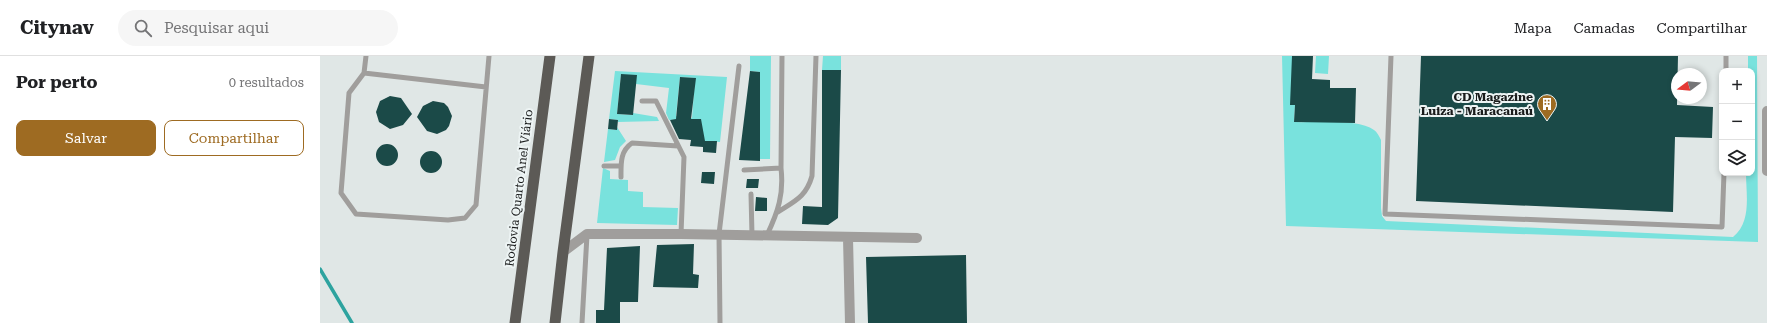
<!DOCTYPE html>
<html lang="pt">
<head>
<meta charset="utf-8">
<style>
  :root { --surface:#fff; --page:#f6f6f6; --text:#202124; --muted:#757577; --line:#e0e0e0; --accent:#9e6b22 }
  body { margin:0; font-family:"Roboto Serif",serif; background:var(--page); color:var(--text) }
  .controls { position:absolute; right:12px; top:12px; display:grid; overflow:hidden; border-radius:8px; box-shadow:0 2px 6px #0003 }
  .controls button { width:36px; height:36px; display:grid; place-items:center; padding:0; border:0; border-bottom:1px solid var(--line); background:var(--surface); color:var(--text); font:20px sans-serif }
  .compass { position:absolute; left:1351px; top:12px; width:36px; height:36px; border-radius:50%; background:var(--surface); box-shadow:0 2px 6px #0003; rotate:254deg }
  .list { margin:0; padding:0; list-style:none }
  h2 { display:flex; justify-content:space-between; align-items:center; height:52px; margin:0; padding:0 16px; font-size:17px }
  h2 small { font-size:13px; font-weight:400; color:var(--muted) }
  .actions { display:flex; gap:8px; padding:12px 16px }
  .actions a { flex:1; padding:9px 0; border:1px solid var(--accent); border-radius:8px; text-align:center; font-size:14px; color:var(--accent) }
  .actions .main { background:var(--accent); color:#fff }
  .icon { flex:none; width:22px; height:22px; fill:none; stroke:currentColor; stroke-width:2; stroke-linecap:round; stroke-linejoin:round }
  .map { position:relative; flex:none; width:1447px; height:267px; overflow:hidden }
  header { display:flex; align-items:center; gap:24px; box-sizing:border-box; height:56px; padding:0 20px; background:var(--surface); border-bottom:1px solid var(--line) }
  header strong { font-size:19px }
  nav { display:flex; gap:22px; margin-inline-start:auto; font-size:14px }
  .search { width:280px; height:36px; background:var(--page); display:flex; align-items:center; gap:10px; box-sizing:border-box; padding:0 14px; border-radius:22px; color:var(--muted); font-size:15px }
  main { display:flex }
  aside { flex:1; background:var(--surface) }
  .map>svg:first-child { display:block }
  .green { fill:#79e2dd; fill-rule:evenodd }
  .lines { fill:none; stroke-linecap:round; stroke-linejoin:round }
  .stream { stroke:#2da39f; stroke-width:3.5 }
  .building { fill:#1b4a48 }
  .service { stroke:#a09e9c; stroke-width:5 }
  .minor { stroke:#a09e9c; stroke-width:10 }
  .trunk { stroke:#5c5a56; stroke-width:11 }
  .labels { text-anchor:middle; dominant-baseline:central; stroke-width:4; stroke-linejoin:round; paint-order:stroke }
  .poi-label { font-size:12px; font-weight:bold; fill:#1a1c1c; stroke:#edf4f4; text-anchor:end }
  .street-label { font-size:12px; fill:#1a1c1c; stroke:#edf4f4 }
</style>
</head>
<body>
<header>
<strong>Citynav</strong>
<div class="search"><svg class="icon" aria-label="search" viewBox="0 0 24 24"><circle cx="10" cy="10" r="6"/><path d="M15 15l6 6"/></svg>Pesquisar aqui</div>
<nav><a>Mapa</a><a>Camadas</a><a>Compartilhar</a></nav>
</header>
<main>
<aside>
<h2>Por perto<small>0 resultados</small></h2>
<ul class="list">
</ul>
<div class="actions"><a class="main">Salvar</a><a>Compartilhar</a></div>
</aside>
<div class="map">
<svg width="1447" height="267" viewBox="0 0 1447 267">
  <rect width="100%" height="100%" fill="#e0e7e6"/>
  <path class="green" d="M430 0H451L450 103H440V16L430 15Z
    M503 0H521V14H502Z
    M962 0H972L975 49 974 66C995 67 1037 62 1054 74 1057 76 1059 80 1061 84V152L1062 160 1066 165 1413 181C1432 166 1426 138 1426 117H1432V15H1428V0H1437L1438 186 966 170Z
    M996 0H1009L1008 18 995 17Z
    M295 15 407 21 400 86 384 85 371 63 349 64 346 57 349 32 316 28 301 18 297 58 312 59 313 57 337 61 339 65 298 66V64L289 63ZM360 21 375 22 372 62 356 60Z
    M297 71 306 85 300 91 295 104 284 106 288 73 297 74Z
    M283 112 290 115V123L308 124V135L323 136V151L358 152 357 169 277 167Z"/>
  <g class="lines">
    <path class="stream" d="M0 213 32 267"/>
  </g>
  <path class="building" d="M972 0H993L992 23 1010 24V32H1036L1035 67 974 66 975 49H970Z
    M1101 0H1358L1357 49 1393 51 1392 82 1355 81 1353 156 1096 145Z
    M502 14H521L518 162 508 169 482 168 483 150 502 151Z
    M430 15 440 16V105L419 104Z
    M301 18 317 19 313 59 297 58Z
    M360 21 376 22 371 63H381L385 85H397L396 97 383 96V91L370 90 371 84 359 83 350 64 356 63Z
    M70 40 81 42 92 58 83 69 70 73 59 66 56 56 60 45Z
    M113 45 124 47 128 51 132 60 129 70 126 74 117 78 107 75 97 61 103 50Z
    M289 63 298 64 297 74 288 73Z
    M56 99a11 11 0 1 1 22 0a11 11 0 1 1-22 0Z
    M100 106a11 11 0 1 1 22 0a11 11 0 1 1-22 0Z
    M382 116H395L394 128 381 127Z
    M427 123H439L438 132H426Z
    M436 141 447 142V155H435Z
    M374 188 373 218 379 219 378 232 333 231 337 189Z
    M320 190 318 246H300V267H276V254H284L287 192Z
    M646 199 647 267H548L546 201Z"/>
  <g class="lines">
    <path class="service" d="M1071 0 1065 158 1402 171 1404 117
      M1406 15V0
      M44 17 46 0
      M166 31 44 17 29 37 21 137 36 158 128 164 145 162 156 149 169 0
      M322 45H336L364 101 361 178
      M284 110H301
      M424 114 461 112
      M301 121C301 108 300 95 312 87L358 90
      M431 138 432 179
      M458 156C475 145 486 141 492 120L496 0
      M447 179C458 156 464 138 461 112L462 0
      M262 267 267 179
      M400 267 399 178 419 10"/>
    <path class="minor" d="M1447 55V115
      M528 182 530 267
      M243 196 267 178H361L597 182"/>
    <path class="trunk" d="M195 267 230 0
      M235 267 243 196 269 0"/>
  </g>
  <defs>
    <g id="building-pin" transform="scale(1)"><path d="M0 17L-7.5 6A9.5 9.5 0 1 1 7.5 6Z" fill="#9e6b22" stroke="#edf4f4"/><path d="M-4-6H4V6H1V3H-1V6H-4ZM-2.5-4.3h1.7v1.8h-1.7ZM.8-4.3h1.7v1.8H.8ZM-2.5-1h1.7V.8h-1.7ZM.8-1h1.7V.8H.8Z" fill="#fff"/></g>
  </defs>
  <g fill-rule="evenodd">
    <use href="#building-pin" x="1227" y="48"/>
  </g>
  <g class="labels">
    <g class="poi-label">
      <text x="1213" y="41">CD Magazine<tspan x="1213" dy="14">Luiza - Maracanaú</tspan></text>
    </g>
    <g class="street-label">
      <text transform="translate(199 132) rotate(-83)">Rodovia Quarto Anel Viário</text>
    </g>
  </g>
</svg>
<div class="controls">
<button>+</button>
<button>−</button>
<button><svg class="icon" aria-label="layers" viewBox="0 0 24 24"><path d="M12 4l9 5-9 5-9-5zM3 14l9 5 9-5"/></svg></button>
</div>
<svg class="compass" viewBox="-18 -18 36 36"><path d="M0-13l5 13h-10z" fill="#e53935"/><path d="M0 13l5-13h-10z" fill="#757577"/></svg>
</div>
</main>
</body>
</html>
